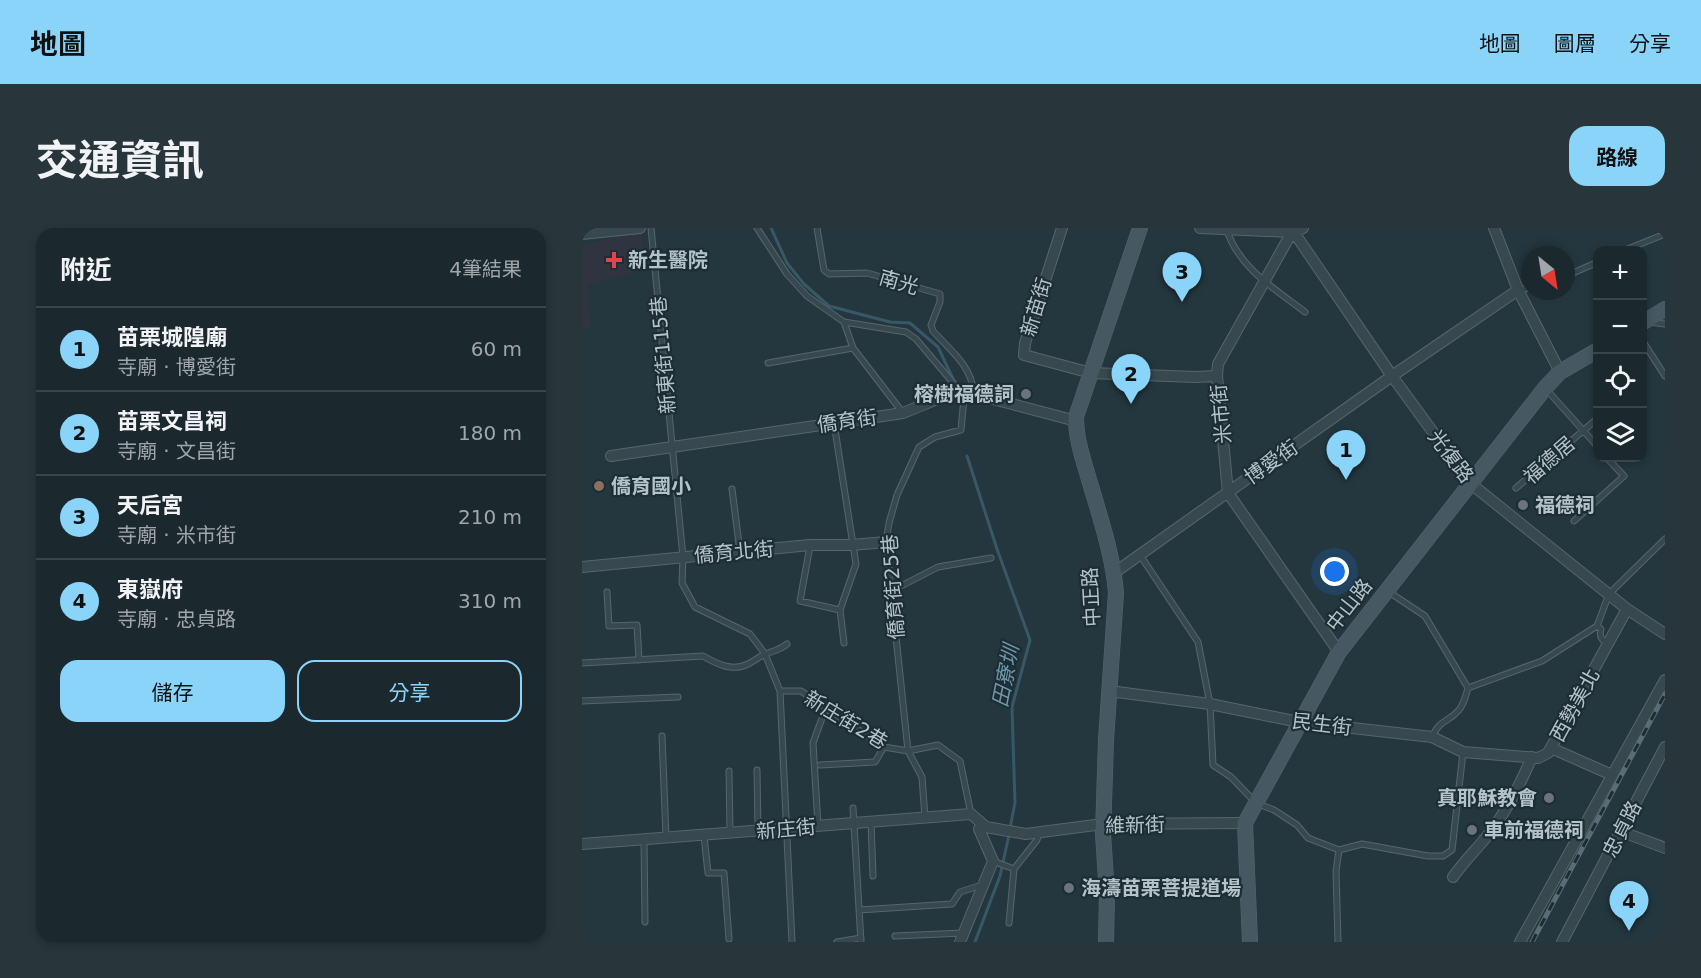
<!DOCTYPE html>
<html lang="zh-TW">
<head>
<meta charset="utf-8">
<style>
  :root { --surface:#1b292f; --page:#28353b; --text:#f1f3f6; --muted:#a0a6aa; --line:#39454b; --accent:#8ad4f9 }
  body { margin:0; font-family:"DejaVu Sans","Noto Sans TC",sans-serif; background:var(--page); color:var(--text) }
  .controls { position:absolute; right:18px; top:18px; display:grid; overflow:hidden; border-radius:12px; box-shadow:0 3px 9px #0003 }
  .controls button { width:54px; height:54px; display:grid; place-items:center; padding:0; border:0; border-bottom:2px solid var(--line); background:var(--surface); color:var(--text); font:30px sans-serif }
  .compass { position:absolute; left:939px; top:18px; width:54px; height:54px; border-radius:50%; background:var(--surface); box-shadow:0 3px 9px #0003; rotate:150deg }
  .you { position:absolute; left:753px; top:344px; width:21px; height:21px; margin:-15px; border:4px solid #fff; border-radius:50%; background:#1a73e8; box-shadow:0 0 0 9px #1a73e833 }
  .badge { display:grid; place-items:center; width:39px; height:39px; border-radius:50%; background:var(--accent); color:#111; font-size:20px; font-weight:700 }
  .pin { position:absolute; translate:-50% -50px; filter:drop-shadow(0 2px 3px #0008) }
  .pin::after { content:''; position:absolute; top:32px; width:21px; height:18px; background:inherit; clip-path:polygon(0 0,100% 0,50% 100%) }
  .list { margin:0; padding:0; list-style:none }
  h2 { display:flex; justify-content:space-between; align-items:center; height:78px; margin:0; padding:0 24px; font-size:26px }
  h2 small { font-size:20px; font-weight:400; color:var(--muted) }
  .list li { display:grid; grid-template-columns:39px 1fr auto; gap:18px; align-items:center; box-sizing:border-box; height:84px; padding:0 24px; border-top:2px solid var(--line) }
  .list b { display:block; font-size:22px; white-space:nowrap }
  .list p { margin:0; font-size:20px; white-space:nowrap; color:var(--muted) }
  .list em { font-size:20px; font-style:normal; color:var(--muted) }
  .actions { display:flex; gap:12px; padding:18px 24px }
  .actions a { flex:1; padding:14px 0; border:2px solid var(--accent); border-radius:18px; text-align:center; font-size:21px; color:var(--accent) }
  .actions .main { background:var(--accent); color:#111 }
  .icon { flex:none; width:33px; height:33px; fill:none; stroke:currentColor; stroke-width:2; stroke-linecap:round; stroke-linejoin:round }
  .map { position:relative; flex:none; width:1083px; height:714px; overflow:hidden; border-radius:18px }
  header { display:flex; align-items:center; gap:36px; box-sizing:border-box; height:84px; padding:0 30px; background:var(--accent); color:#111 }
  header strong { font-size:28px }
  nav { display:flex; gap:33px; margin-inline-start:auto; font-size:21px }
  .intro { display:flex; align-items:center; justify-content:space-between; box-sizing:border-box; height:144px; padding:0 36px }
  h1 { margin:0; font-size:42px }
  .button { padding:15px 27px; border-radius:18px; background:var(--accent); color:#111; font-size:21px; font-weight:700 }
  main { display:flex; gap:36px; padding:0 36px }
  aside { flex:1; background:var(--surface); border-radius:18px; box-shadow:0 3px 9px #0003 }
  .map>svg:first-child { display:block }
  .medical { fill:#303340 }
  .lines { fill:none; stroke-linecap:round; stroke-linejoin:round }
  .stream { stroke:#385866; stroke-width:3 }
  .lane-casing { stroke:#56666d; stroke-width:7 }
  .street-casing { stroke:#56666d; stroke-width:12 }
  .secondary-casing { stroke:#56666d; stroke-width:16 }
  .lane { stroke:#38484f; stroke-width:5 }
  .street { stroke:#38484f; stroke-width:10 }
  .secondary { stroke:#465862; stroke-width:15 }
  .rail-casing { stroke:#5a6d76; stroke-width:5 }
  .rail { stroke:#1d2d34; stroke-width:3; stroke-dasharray:9; stroke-linecap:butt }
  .health-dot { fill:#e0444e; stroke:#1d2d34; stroke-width:2 }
  .worship-dot { fill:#6b7280; stroke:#1d2d34; stroke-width:2 }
  .education-dot { fill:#8d6e63; stroke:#1d2d34; stroke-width:2 }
  .labels { text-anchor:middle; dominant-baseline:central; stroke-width:4.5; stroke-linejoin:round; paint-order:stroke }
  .poi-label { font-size:20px; font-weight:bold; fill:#b4c3ca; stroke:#1d2d34; text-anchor:start }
  .street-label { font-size:20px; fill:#b4c3ca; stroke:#1d2d34 }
  .water-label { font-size:21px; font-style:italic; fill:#6d97a9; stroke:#1d2d34 }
</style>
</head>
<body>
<header>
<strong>地圖</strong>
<nav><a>地圖</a><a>圖層</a><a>分享</a></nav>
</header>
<div class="intro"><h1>交通資訊</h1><a class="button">路線</a></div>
<main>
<aside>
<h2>附近<small>4筆結果</small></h2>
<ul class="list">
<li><span class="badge">1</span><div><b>苗栗城隍廟</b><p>寺廟 · 博愛街</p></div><em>60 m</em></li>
<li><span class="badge">2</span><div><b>苗栗文昌祠</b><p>寺廟 · 文昌街</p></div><em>180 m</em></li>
<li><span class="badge">3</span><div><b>天后宮</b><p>寺廟 · 米市街</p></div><em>210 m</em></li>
<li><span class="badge">4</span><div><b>東嶽府</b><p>寺廟 · 忠貞路</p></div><em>310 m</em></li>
</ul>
<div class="actions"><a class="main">儲存</a><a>分享</a></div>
</aside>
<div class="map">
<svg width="1083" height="714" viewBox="0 0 1083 714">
  <rect width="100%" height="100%" fill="#24373f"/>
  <path class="medical" d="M59 3 65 41 5 58 9 100 0 102V17Z"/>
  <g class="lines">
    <path class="stream" d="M189 0 205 35 222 56 247 78 308 94 328 95 356 119 372 153
      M385 228 415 321 448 412 430 479 433 575 428 600
      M393 714 418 648 427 607"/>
    <g class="lane-casing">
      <path id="lane" d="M69 0 101 329 100 355 113 379 168 406 183 426 198 463 210 714
        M175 0 205 46 225 68 262 94 324 104 334 111 378 163
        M235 0 242 42 247 46 285 45 358 66V74L349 97 351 103C366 120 391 139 391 164L382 170 379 202 353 209 337 219 315 267 307 295 304 314 326 523 340 549 343 590
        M645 2C656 39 694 62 723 84
        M1043 22 1083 6
        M984 48 1016 34
        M936 62 948 60
        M262 94 271 120
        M1067 94 1083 96
        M1060 112 1083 148
        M186 135 271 120 321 185
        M964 161 1016 219
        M252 195 274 336 258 382 262 415
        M934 260 1016 190
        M150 261 158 324
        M992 293 1042 248 1025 230
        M228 318 218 373 258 382
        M558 327 616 414 628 476 631 537 649 549 674 575 692 582 715 597 726 610 757 622
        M309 359 321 357 356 339 409 330
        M25 364 27 398 55 397 57 432
        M807 364 843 388 886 460
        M1015 398 1019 401C1017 409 1019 411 1026 416
        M0 435 121 428C135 436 150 444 166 436 172 433 177 429 183 426 191 423 198 422 205 416
        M886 460 960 433 1015 398 1027 366 1083 311
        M198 463H219L302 519 326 523 356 517 378 533 389 586
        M0 473 96 469
        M80 508 84 609
        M850 509C859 490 866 495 877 482 882 476 884 467 886 460
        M238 537 293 534 302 519
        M175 542 176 602
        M147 543 148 604
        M271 580 279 714
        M289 594 291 648
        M236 598 231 515 244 479
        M122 608 126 645H142L147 711
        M62 612 63 694
        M411 633 432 641
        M277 682 370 676 378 664 400 657
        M427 695 432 641 455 612 457 604
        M313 708 382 705
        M255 714 279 710
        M756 714 754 643 757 622 780 616 846 628H861L870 622 881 524"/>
    </g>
    <g class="street-casing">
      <path id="street" d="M480 0 443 115 442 127 509 145 613 149 635 148
        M618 0 710 4 721 0
        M709 0 810 148 888 255 1045 381 1083 406
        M912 0 936 62 978 144
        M710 4 636 136 635 148 646 265 757 424
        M0 6 58 0
        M29 228 321 185 377 162 494 193
        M0 339 228 317H270L304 314
        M532 345 810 148 936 62
        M527 463 628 476 717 494 850 509 881 524 956 530 966 525 1045 381
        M969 520 1030 547
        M1038 603 1083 620
        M0 616 389 586 404 599 444 606 521 596 663 595
        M871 649C880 636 891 625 901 613 922 589 937 559 950 529
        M378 714 411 633 397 601 399 596
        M938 714 1083 452
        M980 714 1083 519"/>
    </g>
    <g class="secondary-casing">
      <path id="secondary" d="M1060 95 1083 81
        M524 714 525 666 521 606 524 512 534 365C531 326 517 286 506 248 500 228 494 210 494 189L558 0
        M668 714 663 595 757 424 963 160 978 144 1016 122"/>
    </g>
    <use href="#lane" class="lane"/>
    <use href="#street" class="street"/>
    <use href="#secondary" class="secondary"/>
    <g class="rail-casing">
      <path id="rail" d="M950 714 1083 466"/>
    </g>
    <use href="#rail" class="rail"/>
  </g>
  <path class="health-dot" d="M29 23h6v6h6v6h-6v6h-6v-6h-6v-6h6z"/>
  <g class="worship-dot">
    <circle cx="444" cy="166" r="6"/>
    <circle cx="941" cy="277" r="6"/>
    <circle cx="967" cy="570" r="6"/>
    <circle cx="890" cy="602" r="6"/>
    <circle cx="487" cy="660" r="6"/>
  </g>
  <circle class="education-dot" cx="17" cy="258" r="6"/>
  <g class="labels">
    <g class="poi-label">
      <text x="46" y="32">新生醫院</text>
      <text x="432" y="166" text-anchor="end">榕樹福德詞</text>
      <text x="29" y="258">僑育國小</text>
      <text x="953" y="277">福德祠</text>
      <text x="955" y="570" text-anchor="end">真耶穌教會</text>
      <text x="902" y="602">車前福德祠</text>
      <text x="499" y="660">海濤苗栗菩提道場</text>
    </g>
    <g class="street-label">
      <text transform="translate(317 54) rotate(16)">南光</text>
      <text transform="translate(454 79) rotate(-73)">新苗街</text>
      <text transform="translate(81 127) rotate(-95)">新東街115巷</text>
      <text transform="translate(639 186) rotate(-95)">米市街</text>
      <text transform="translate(265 193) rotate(-8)">僑育街</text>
      <text transform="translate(869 228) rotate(53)">光復路</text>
      <text transform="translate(967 232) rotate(-41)">福德居</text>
      <text transform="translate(689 234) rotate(-35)">博愛街</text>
      <text transform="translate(152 324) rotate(-5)">僑育北街</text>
      <text transform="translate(311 359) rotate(-94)">僑育街25巷</text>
      <text transform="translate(509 369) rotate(-93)">中正路</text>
      <text transform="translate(767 377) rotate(-52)">中山路</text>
      <text transform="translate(993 477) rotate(-61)">西勢美北</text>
      <text transform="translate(264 492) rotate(31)">新庄街2巷</text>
      <text transform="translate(740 496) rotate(7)">民生街</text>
      <text transform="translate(553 597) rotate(-1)">維新街</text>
      <text transform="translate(204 601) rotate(-5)">新庄街</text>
      <text transform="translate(1040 601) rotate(-63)">忠貞路</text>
    </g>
    <g class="water-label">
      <text transform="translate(424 448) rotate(-79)">田寮圳</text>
    </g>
  </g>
</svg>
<div class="controls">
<button>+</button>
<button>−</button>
<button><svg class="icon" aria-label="locate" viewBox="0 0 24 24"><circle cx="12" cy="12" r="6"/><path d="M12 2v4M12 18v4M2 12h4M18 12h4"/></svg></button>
<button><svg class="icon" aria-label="layers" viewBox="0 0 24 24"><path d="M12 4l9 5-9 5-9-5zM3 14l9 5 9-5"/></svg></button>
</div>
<svg class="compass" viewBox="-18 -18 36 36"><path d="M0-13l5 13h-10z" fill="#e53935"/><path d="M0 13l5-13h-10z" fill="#a0a6aa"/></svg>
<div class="you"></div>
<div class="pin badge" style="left:764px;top:252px">1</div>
<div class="pin badge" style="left:549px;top:176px">2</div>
<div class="pin badge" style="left:600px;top:74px">3</div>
<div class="pin badge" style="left:1047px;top:703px">4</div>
</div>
</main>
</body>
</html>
